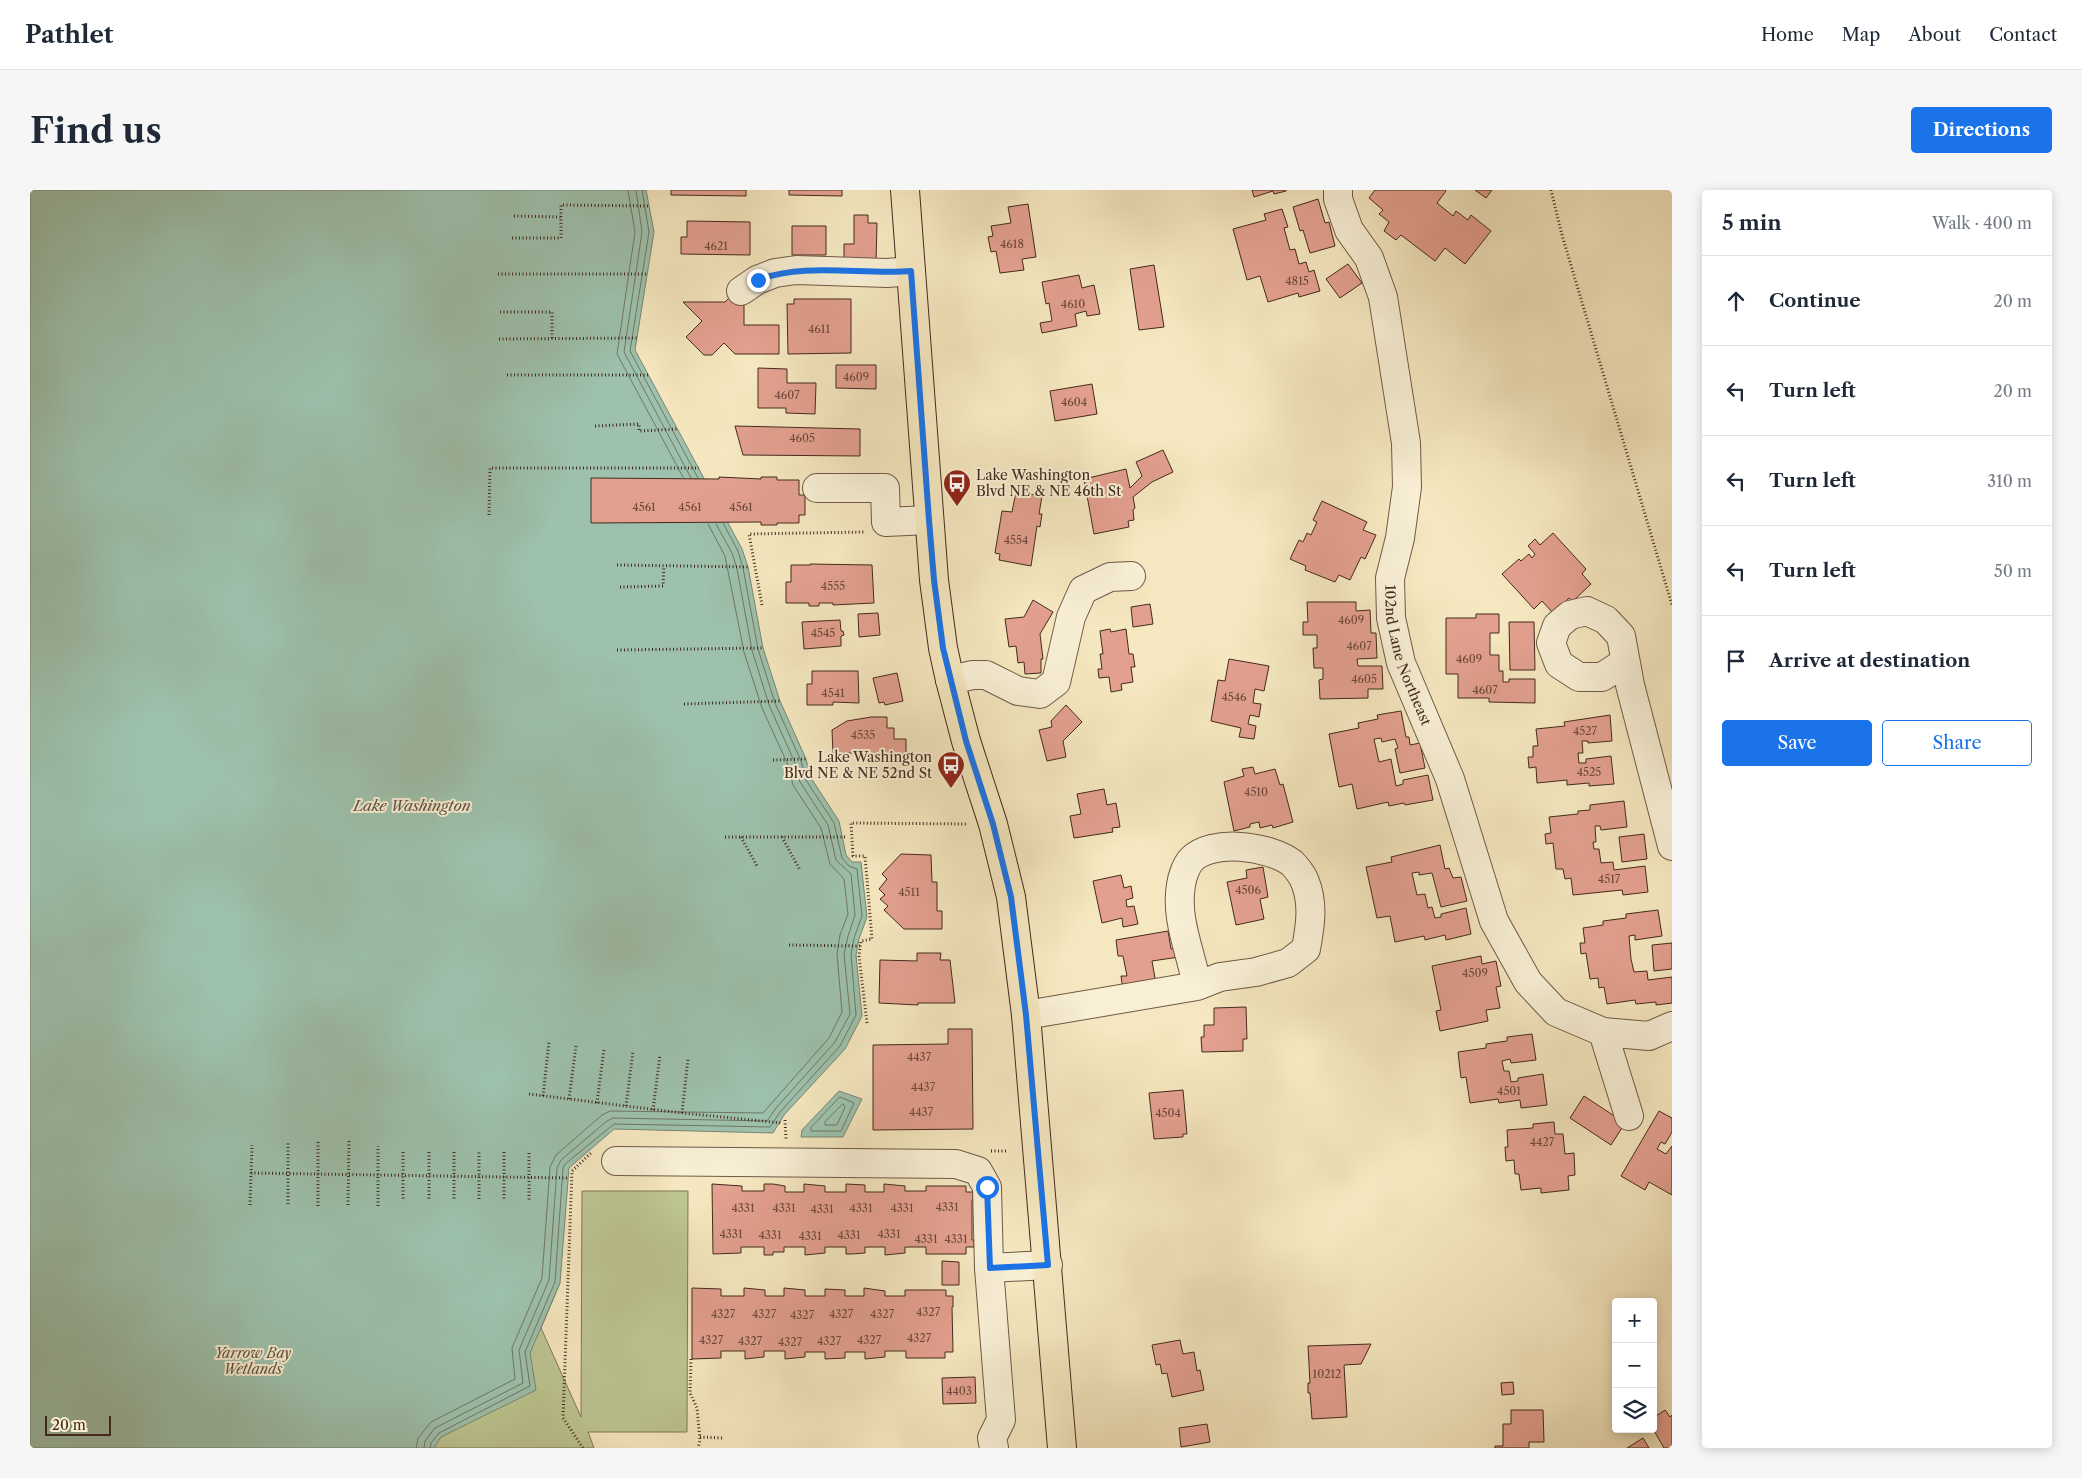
<!DOCTYPE html>
<html lang="en">
<head>
<meta charset="utf-8">
<style>
  :root { --surface:#fff; --page:#f6f6f7; --text:#1f2937; --muted:#747a83; --line:#e0e1e3; --accent:#1a73e8 }
  body { margin:0; font-family:"Libre Caslon Text",serif; background:var(--page); color:var(--text) }
  .controls { position:absolute; right:15px; bottom:15px; display:grid; overflow:hidden; border-radius:5px; box-shadow:0 2px 12px #0003 }
  .controls button { width:45px; height:45px; display:grid; place-items:center; padding:0; border:0; border-bottom:1px solid var(--line); background:var(--surface); color:var(--text); font:25px sans-serif }
  .scale { position:absolute; left:15px; bottom:12px; width:66px; box-sizing:border-box; padding-left:5px; border:2px solid #432a1d; border-top:0; font-size:14px; line-height:18px; white-space:nowrap; color:#432a1d; -webkit-text-stroke:4px #f8efd5; paint-order:stroke }
  .stop { position:absolute; width:15px; height:15px; margin:-11px; border:4px solid #1a73e8; border-radius:50%; background:#fff }
  .stop.end { background:#1a73e8; border-color:#fff; box-shadow:0 1px 5px #0008 }
  .list { margin:0; padding:0; list-style:none }
  h2 { display:flex; justify-content:space-between; align-items:center; height:65px; margin:0; padding:0 20px; font-size:21px }
  h2 small { font-size:16px; font-weight:400; color:var(--muted) }
  .list li { display:grid; grid-template-columns:32px 1fr auto; gap:15px; align-items:center; box-sizing:border-box; height:90px; padding:0 20px; border-top:1px solid var(--line) }
  .list b { display:block; font-size:19px; white-space:nowrap }
  .list em { font-size:16px; font-style:normal; color:var(--muted) }
  .actions { display:flex; gap:10px; padding:15px 20px }
  .actions a { flex:1; padding:11px 0; border:1px solid var(--accent); border-radius:5px; text-align:center; font-size:18px; color:var(--accent) }
  .actions .main { background:var(--accent); color:#fff }
  .icon { flex:none; width:28px; height:28px; fill:none; stroke:currentColor; stroke-width:2; stroke-linecap:round; stroke-linejoin:round }
  .map { position:relative; flex:none; width:1642px; height:1258px; overflow:hidden; border-radius:5px }
  header { display:flex; align-items:center; gap:30px; box-sizing:border-box; height:70px; padding:0 25px; background:var(--surface); border-bottom:1px solid var(--line) }
  header strong { font-size:24px }
  nav { display:flex; gap:28px; margin-inline-start:auto; font-size:18px }
  .intro { display:flex; align-items:center; justify-content:space-between; box-sizing:border-box; height:120px; padding:0 30px }
  h1 { margin:0; font-size:35px }
  .button { padding:12px 22px; border-radius:5px; background:var(--accent); color:#fff; font-size:18px; font-weight:700 }
  main { display:flex; gap:30px; padding:0 30px }
  aside { flex:1; background:var(--surface); border-radius:5px; box-shadow:0 2px 12px #0003 }
  .map>svg:first-child { display:block }
  .green { fill:#bdc591; stroke:#807857 }
  .water { fill:#9dc1ac; stroke:#798573 }
  .lines { fill:none; stroke-linecap:round; stroke-linejoin:round }
  .shore { stroke:#707664; stroke-width:1 }
  .building { fill:#e3a08f; stroke:#432a1d }
  .minor-casing { stroke:#705946; stroke-width:30 }
  .major-casing { stroke:#432a1d; stroke-width:30 }
  .path { stroke:#432a1d; stroke-width:3; stroke-dasharray:1 2.5; stroke-linecap:butt }
  .minor { stroke:#f8efd5; stroke-width:28 }
  .major { stroke:#f5e7bf; stroke-width:28 }
  .route { stroke:#1a73e8; stroke-width:6 }
  .labels { text-anchor:middle; dominant-baseline:central; stroke-width:4; stroke-linejoin:round; paint-order:stroke }
  .number-label { font-size:11px; fill:#6b483a }
  .poi-label { font-size:14px; fill:#432a1d; stroke:#f8efd5; text-anchor:start }
  .street-label { font-size:14px; fill:#432a1d; stroke:#f8efd5 }
  .park-label { font-size:14px; font-style:italic; fill:#62513a; stroke:#f8efd5 }
  .water-label { font-size:15px; font-style:italic; fill:#5a5041; stroke:#f8efd5 }
</style>
</head>
<body>
<header>
<strong>Pathlet</strong>
<nav><a>Home</a><a>Map</a><a>About</a><a>Contact</a></nav>
</header>
<div class="intro"><h1>Find us</h1><a class="button">Directions</a></div>
<main>
<div class="map">
<svg width="1642" height="1258" viewBox="0 0 1642 1258">
  <rect width="100%" height="100%" fill="#f5e7bf"/>
  <filter id="stains"><feTurbulence type="fractalNoise" baseFrequency=".004" numOctaves="4"/><feColorMatrix values="0 0 0 0 .2 0 0 0 0 .09 0 0 0 0 .02 0 0 0 .5 -.17"/></filter>
  <radialGradient id="worn" r=".72"><stop offset=".6" stop-color="#630" stop-opacity="0"/><stop offset="1" stop-color="#630" stop-opacity=".3"/></radialGradient>
  <path class="green" d="M552 1001H658L657 1242H558L564 1258H0L530 1093 511 1138 551 1227Z"/>
  <path class="water" d="M0 0H616L624 42 605 160 712 359 718 377 733 458 750 511 776 569 781 588 809 631 816 665 822 672H831L837 727 829 749 826 765 832 826 815 859 754 925 743 943 584 939 539 978 530 1093 500 1163 506 1200 411 1247 404 1258H0Z
    M809 901 832 909 813 947H771L772 940Z"/>
  <g class="lines">
    <path class="shore" d="M598 0 605 42 587 164 653 287
      M606 0 612 42 594 162 661 288
      M612 0 619 42 600 161 668 288
      M810 907 824 913 811 941H781V938Z
      M813 914 815 917 807 935H795V932Z
      M386 1258 388 1248 401 1232 485 1189 482 1158 512 1088 520 977 526 965 572 925 580 921 733 923 799 848 812 822 807 764 810 745 818 724 814 689 800 674 791 638 763 595 758 575 732 518 714 462 695 366 678 334
      M394 1258 395 1251 405 1238 493 1193 489 1160 519 1090 527 978 531 970 577 931 583 928 737 931 746 918 805 852 820 824 814 764 818 746 825 725 821 684 806 670 798 635 770 592 765 573 739 515 722 460 707 379 702 363 686 334
      M400 1258 401 1253 409 1243 500 1196 495 1162 525 1092 533 978 535 974 584 934 740 937 750 922 810 856 826 825 821 764 824 748 832 726 827 679 819 676 812 668 804 633 776 590 771 571 745 513 728 459 713 378 708 361 693 333"/>
  </g>
  <path class="building" d="M641 0H716V6L641 5Z
    M759 0H812V6L759 5Z
    M1222 0H1256V1L1244 4 1243 1 1224 7Z
    M1345 0H1415L1416 1 1407 13 1423 26 1426 21 1438 30 1441 25 1461 41 1435 74 1415 58 1405 71 1371 45 1366 50 1354 41 1359 32 1349 24 1353 20 1339 8Z
    M1445 0H1462L1456 8Z
    M1288 9 1295 33 1299 32 1305 56 1280 63 1273 40 1270 41 1263 17Z
    M998 14 1006 67 992 69 994 80 970 83 966 61 961 62 958 47 963 46 961 36 981 33 978 17Z
    M1252 19 1258 37 1254 38 1260 60 1265 59 1269 74 1276 72 1279 82 1284 80 1290 101 1269 107 1268 103 1238 112 1230 86 1217 90 1203 39 1236 30 1234 24Z
    M824 25H838V33H847L846 72 814 74V54H824Z
    M657 31 720 32V65L651 64V47H657Z
    M762 36H796V65H762Z
    M1318 74 1332 93 1310 108 1296 89Z
    M1124 75 1134 137 1109 140 1100 79Z
    M1049 85 1052 98 1064 95 1070 124 1057 126 1056 121 1045 124 1047 136 1012 143 1010 133 1022 131 1019 113 1016 114 1012 92Z
    M699 108 703 112H716L714 114V135H749V164H705L694 153 682 165H674L656 147 672 131 653 112H695Z
    M764 109H821V163L758 164 757 114H764Z
    M806 175H846V199L806 198Z
    M728 178 757 179V193H786L785 224 756 223V218H728Z
    M1062 194 1067 224 1025 231 1020 201Z
    M705 236 830 239V266L713 265Z
    M1133 260 1143 282 1122 292 1103 307 1105 318 1103 320 1104 330 1098 331 1099 337 1064 344 1054 289 1096 279 1100 298 1112 286 1106 272Z
    M689 287 731 289V287H747V290H769V305H775V325H769V333H747V335H731V332L561 333V288L689 289Z
    M986 302 1012 306 1009 324H1012L1010 337 1007 336 1001 376 969 370 970 364 965 363 972 321 982 322Z
    M1292 311 1337 332 1333 340 1346 345 1335 369 1331 367 1320 390 1309 385 1305 392 1275 380 1276 376 1260 369 1269 350 1273 352 1277 343 1281 345 1287 332 1283 330Z
    M1523 343 1556 379 1552 384 1561 394 1542 412 1539 408 1523 423 1512 411 1504 419 1472 384 1489 369 1491 371 1499 364 1502 368 1505 364 1498 356 1505 349 1510 355Z
    M780 374 842 375 844 413 803 415V413H789V416H779V413H756V392H761V375H780Z
    M1003 410 1023 422 1010 444 1013 469H1011V483L995 484 994 472 988 473 986 456 979 457 975 429 994 427Z
    M1277 412H1326V421L1340 420 1341 443H1346L1347 468 1327 469 1328 476H1352L1353 499H1338V508L1290 509 1289 490 1293 489V478H1284L1283 458H1287V445H1273V432H1278Z
    M1120 414 1123 434 1103 437 1101 417Z
    M848 423 850 445 829 447 828 424Z
    M1446 424H1469V443H1460V465H1469V481H1473V492H1479V489H1505V513L1459 512V508H1428V484H1416V428H1446Z
    M810 430 811 441H813L814 445 811 446V456L774 459 772 432Z
    M1479 432H1504L1505 480H1480Z
    M1080 439 1081 442 1096 439 1099 464H1103L1105 477H1101L1103 492 1091 494 1092 500 1081 502 1079 487 1069 488 1068 479H1072L1070 464H1073L1070 441Z
    M1199 469 1239 476 1234 501 1225 499 1223 513 1231 514 1229 527 1220 525 1218 534 1226 536 1224 549 1209 547 1211 538 1181 531 1188 490 1195 491Z
    M782 481H828L829 513 803 512V515H777V494H782Z
    M867 483 873 511 855 515 854 512 849 513 843 488Z
    M1036 515 1052 532 1033 551 1036 567 1017 571 1009 540 1022 537 1021 531Z
    M1371 521 1376 547H1379L1380 555 1390 553 1395 578 1370 583 1365 559 1368 558 1365 549 1352 552 1351 548 1344 549 1349 572 1361 569 1366 596 1373 594V590L1398 585 1403 610 1375 615 1374 613 1359 616 1358 612 1327 619 1322 594 1309 597 1299 544 1329 538 1328 533 1348 529 1347 525Z
    M1580 525 1582 551 1558 553V551H1552L1553 563H1548L1549 573H1556V569L1581 566 1584 594 1559 596V593L1537 595V590L1507 593 1506 577 1499 578 1498 567H1503V556H1508L1506 539 1535 536 1534 532Z
    M841 527H857V538H864V549H876V568L828 569V563H803L802 540 817 531Z
    M1223 577 1225 584 1245 579 1250 595 1253 594 1263 632 1243 638 1242 635 1230 638 1229 632 1220 634V637L1204 641 1194 592 1214 586 1212 579Z
    M1074 599 1077 615 1086 613 1090 637 1082 638 1083 642 1044 648 1040 626 1051 624 1047 604Z
    M1594 611 1597 637 1571 640 1570 636H1565L1566 652H1563L1564 659H1569L1571 673 1583 672 1584 680 1615 676 1618 702 1593 705 1592 700 1543 705 1541 688 1535 689 1533 679H1526L1523 653 1516 654 1515 644 1521 643 1519 627 1548 624V621L1560 620V615Z
    M1614 644 1617 669 1592 672 1589 647Z
    M1410 655 1415 679 1419 678 1423 688 1431 687 1437 711 1411 717 1402 683 1389 685V682L1382 683 1387 705 1395 704 1398 718 1402 717 1405 728 1411 727V724L1436 718 1441 744 1416 750 1415 745 1395 750 1394 746 1365 752 1360 726 1347 728 1336 677 1362 672 1361 667Z
    M871 664 901 665 902 692H907V721H912V739H874L854 720 858 716 850 709 855 705 849 699 857 689 852 684Z
    M1233 677 1238 707 1230 709 1234 729 1206 735 1197 692 1217 688 1216 680Z
    M1091 685 1094 698 1101 696 1103 708 1096 710 1097 717 1104 716 1108 734 1093 737 1092 728 1072 733 1063 691Z
    M1628 720 1632 746 1605 750V745L1599 746 1601 769 1604 782 1617 781 1618 790 1642 787V813L1626 815V812L1606 814 1605 810 1577 814 1574 797 1569 798 1568 788 1560 789 1556 763 1551 764 1550 753H1555L1553 738 1573 735V731L1596 728V724Z
    M1138 741 1141 759 1147 758 1149 767 1122 771 1126 794 1093 800 1091 786H1097L1093 766H1088L1086 750Z
    M1642 753V779L1624 781 1622 755Z
    M887 763H911L910 770H920L925 813H888V815L849 813 850 770 887 771Z
    M1451 766 1452 774 1466 771 1471 796 1466 797 1470 818 1456 820 1458 831 1410 841 1406 821 1411 820 1402 776Z
    M1216 817 1217 849H1213V861L1172 862 1171 847H1174V835H1184V818Z
    M918 839H942L943 939 843 940V855L918 854Z
    M1502 844 1506 870 1481 873 1480 869 1472 871 1474 881H1479L1481 892 1488 891V888L1513 884 1517 915 1491 918 1490 910 1469 913 1468 909 1440 913 1436 887 1431 888 1428 862 1456 858V854L1477 851V847Z
    M1153 900 1157 944H1153V947L1124 949 1119 903Z
    M1554 906 1595 933 1581 955 1540 928Z
    M1629 921 1642 928V942L1635 954 1631 952 1627 959 1636 964 1642 956V1005L1619 992 1615 1000 1591 986Z
    M1524 932 1525 944H1533L1535 964 1544 963 1545 985 1538 986 1539 1000 1511 1003V998L1491 1000 1489 984H1485L1484 970 1476 971 1475 957H1478L1477 940 1503 938V934Z
    M682 994 712 996V1001H734V994H743L755 996V1002H774V994L795 996V1002H816V994L835 995V1002H854V994L875 996V1001H896V996H936V1002H943V1010H942V1050H944V1057H936V1064H896V1057H875V1063L855 1065V1057H835V1063L822 1064H816V1057H795V1063L775 1065V1057H754V1062H743V1065H734V1057H711V1063L683 1064Z
    M912 1071 929 1072V1095H912Z
    M662 1098 691 1099V1106H714V1098L735 1100V1106H754V1098L775 1100V1106H795V1099L815 1100V1106H834V1098L855 1101V1106H875V1100H916V1106H923V1117H922L923 1162H915V1168H876V1161H855V1167L835 1169V1162H815V1168L795 1169V1162H775V1167L755 1169V1161H734V1167L715 1169V1161H691V1168L662 1169Z
    M1150 1150 1153 1164 1164 1162 1167 1181 1170 1180 1174 1200 1142 1207 1137 1183 1132 1184 1130 1174 1126 1175 1122 1155Z
    M1341 1154 1331 1174 1314 1175 1317 1227 1282 1229 1280 1203H1278V1193H1280L1278 1156Z
    M945 1187 946 1213 913 1214 912 1188Z
    M1483 1192 1484 1204 1472 1205 1471 1193Z
    M1481 1220H1513L1514 1252H1499V1258H1465V1256H1473V1234H1481Z
    M1635 1220 1640 1227 1642 1225V1258H1634L1623 1239V1228Z
    M1177 1234 1180 1252 1151 1257 1149 1238Z
    M1613 1248 1619 1258H1597Z"/>
  <g class="lines">
    <g class="minor-casing">
      <g id="minor">
        <path id="s1" d="M1308 0V9L1319 40 1339 68 1353 107 1376 253 1377 297 1370 348 1360 388 1361 428 1371 473 1420 589 1464 731 1498 792 1526 822 1573 842 1619 846 1642 836"/>
        <path d="M711 101 727 90 745 83 766 80 857 83 881 81"/>
        <path d="M787 298H855L856 332 899 330"/>
        <path d="M1595 472 1572 487H1549L1529 474 1521 453 1527 436 1540 425 1557 421 1576 430 1591 446 1600 495 1642 656"/>
        <path d="M920 490 943 485H956L988 501 1010 504 1026 492 1041 427 1053 400 1080 387 1101 386"/>
        <path d="M996 825 1167 796C1161 762 1145 729 1151 695 1152 687 1156 676 1161 670 1181 648 1240 656 1262 673 1266 677 1273 686 1275 692 1284 714 1280 737 1276 759L1258 773 1226 782 1190 787 1167 796"/>
        <path d="M1573 842 1599 926"/>
        <path d="M586 971 926 974 948 981 957 997 959 1078"/>
        <path d="M964 1258 962 1248 971 1230 959 1078 1018 1075"/>
      </g>
    </g>
    <g class="major-casing">
      <path id="major" d="M875 0 904 390 913 458 920 490 936 551 963 634 981 707 996 825 1032 1258"/>
    </g>
    <path class="path" d="M1521 0 1532 45 1642 415
      M484 26 531 27
      M482 48H531V15L619 16
      M468 84H617
      M470 122H522V149
      M469 149 607 148
      M477 185H619
      M565 236 609 234V241L648 239
      M459 325 460 278H669
      M587 375 718 377
      M590 397 633 396 634 376
      M732 415 719 344 834 342
      M587 460 733 458
      M654 514 750 511
      M743 570 776 569
      M695 647H816
      M711 647 727 676
      M752 647 770 680
      M759 755 831 756
      M837 833 829 766 831 751 842 749 835 666H823L821 633 937 634
      M499 904 652 923 752 933
      M513 906 519 852
      M539 909 546 856
      M567 913 574 859
      M596 916 603 861
      M623 920 630 865
      M652 923 658 869
      M755 930 756 949
      M961 961H978
      M373 962V1009
      M399 962V1009
      M424 962V1009
      M474 962V1009
      M499 963V1011
      M221 983 538 988
      M449 1009V962
      M258 1014V951
      M220 1015 222 955
      M318 1015 319 951
      M288 1016V952
      M348 1016V956
      M661 1169 660 1203 667 1218 670 1250 668 1258
      M670 1247 693 1248
      M553 1258 533 1228 542 981 562 962"/>
    <use href="#minor" class="minor"/>
    <use href="#major" class="major"/>
  </g>
  <g class="lines">
    <path class="route" d="M728 90C773 72 832 85 881 81L899 330 904 390 913 458 936 551 963 634 981 707 996 825 1018 1075 960 1078 957 997"/>
  </g>
  <defs>
    <g id="bus-pin" transform="scale(1.4375)"><path d="M0 17L-7.5 6A9.5 9.5 0 1 1 7.5 6Z" fill="#8f2418" stroke="#f8efd5"/><path d="M-5-6H5V4H4V6H2V4H-2V6H-4V4H-5ZM-3.5-4V0h7V-4ZM-3.5 1.2v1.5H-2V1.2ZM2 1.2v1.5H3.5V1.2Z" fill="#fff"/></g>
  </defs>
  <g fill-rule="evenodd">
    <use href="#bus-pin" x="927" y="293"/>
    <use href="#bus-pin" x="921" y="575"/>
  </g>
  <g class="labels">
    <g class="number-label">
      <text x="982" y="54">4618</text>
      <text x="686" y="56">4621</text>
      <text x="1267" y="91">4815</text>
      <text x="1043" y="114">4610</text>
      <text x="789" y="139">4611</text>
      <text x="826" y="187">4609</text>
      <text x="757" y="205">4607</text>
      <text x="1044" y="212">4604</text>
      <text x="772" y="248">4605</text>
      <text x="614" y="317">4561</text>
      <text x="660" y="317">4561</text>
      <text x="711" y="317">4561</text>
      <text x="986" y="350">4554</text>
      <text x="803" y="396">4555</text>
      <text x="1321" y="430">4609</text>
      <text x="793" y="443">4545</text>
      <text x="1329" y="456">4607</text>
      <text x="1439" y="469">4609</text>
      <text x="1334" y="489">4605</text>
      <text x="1455" y="500">4607</text>
      <text x="803" y="503">4541</text>
      <text x="1204" y="507">4546</text>
      <text x="1555" y="541">4527</text>
      <text x="833" y="545">4535</text>
      <text x="1559" y="582">4525</text>
      <text x="1226" y="602">4510</text>
      <text x="1579" y="689">4517</text>
      <text x="1218" y="700">4506</text>
      <text x="879" y="702">4511</text>
      <text x="1445" y="783">4509</text>
      <text x="889" y="867">4437</text>
      <text x="893" y="897">4437</text>
      <text x="1479" y="901">4501</text>
      <text x="891" y="922">4437</text>
      <text x="1138" y="923">4504</text>
      <text x="1512" y="952">4427</text>
      <text x="917" y="1017">4331</text>
      <text x="713" y="1018">4331</text>
      <text x="754" y="1018">4331</text>
      <text x="831" y="1018">4331</text>
      <text x="872" y="1018">4331</text>
      <text x="792" y="1019">4331</text>
      <text x="701" y="1044">4331</text>
      <text x="859" y="1044">4331</text>
      <text x="740" y="1045">4331</text>
      <text x="819" y="1045">4331</text>
      <text x="780" y="1046">4331</text>
      <text x="896" y="1049">4331</text>
      <text x="926" y="1049">4331</text>
      <text x="898" y="1122">4327</text>
      <text x="693" y="1124">4327</text>
      <text x="734" y="1124">4327</text>
      <text x="811" y="1124">4327</text>
      <text x="852" y="1124">4327</text>
      <text x="772" y="1125">4327</text>
      <text x="889" y="1148">4327</text>
      <text x="681" y="1150">4327</text>
      <text x="839" y="1150">4327</text>
      <text x="720" y="1151">4327</text>
      <text x="799" y="1151">4327</text>
      <text x="760" y="1152">4327</text>
      <text x="1297" y="1184">10212</text>
      <text x="929" y="1201">4403</text>
    </g>
    <g class="poi-label">
      <text x="946" y="285">Lake Washington<tspan x="946" dy="16">Blvd NE &amp; NE 46th St</tspan></text>
      <text x="902" y="567" text-anchor="end">Lake Washington<tspan x="902" dy="16">Blvd NE &amp; NE 52nd St</tspan></text>
    </g>
    <g class="street-label">
      <text stroke="none"><textPath href="#s1" startOffset="482">102nd Lane Northeast</textPath></text>
    </g>
    <g class="park-label">
      <text x="223" y="1163">Yarrow Bay<tspan x="223" dy="16">Wetlands</tspan></text>
    </g>
    <g class="water-label">
      <text x="382" y="615">Lake Washington</text>
    </g>
  </g>
  <rect width="100%" height="100%" filter="url(#stains)"/>
  <rect width="100%" height="100%" fill="url(#worn)"/>
</svg>
<div class="controls">
<button>+</button>
<button>−</button>
<button><svg class="icon" aria-label="layers" viewBox="0 0 24 24"><path d="M12 4l9 5-9 5-9-5zM3 14l9 5 9-5"/></svg></button>
</div>
<div class="scale">20 m</div>
<div class="stop" style="left:957px;top:997px"></div>
<div class="stop end" style="left:728px;top:90px"></div>
</div>
<aside>
<h2>5 min<small>Walk · 400 m</small></h2>
<ul class="list">
<li><svg class="icon" aria-label="ahead" viewBox="0 0 24 24"><path d="M12 20V5M6 11l6-6 6 6"/></svg><div><b>Continue</b></div><em>20 m</em></li>
<li><svg class="icon" aria-label="left" viewBox="0 0 24 24"><path d="M17 20v-9H6M10 6l-5 5 5 5"/></svg><div><b>Turn left</b></div><em>20 m</em></li>
<li><svg class="icon" aria-label="left" viewBox="0 0 24 24"><path d="M17 20v-9H6M10 6l-5 5 5 5"/></svg><div><b>Turn left</b></div><em>310 m</em></li>
<li><svg class="icon" aria-label="left" viewBox="0 0 24 24"><path d="M17 20v-9H6M10 6l-5 5 5 5"/></svg><div><b>Turn left</b></div><em>50 m</em></li>
<li><svg class="icon" aria-label="arrive" viewBox="0 0 24 24"><path d="M6 21V4h12l-3 4 3 4H6"/></svg><div><b>Arrive at destination</b></div></li>
</ul>
<div class="actions"><a class="main">Save</a><a>Share</a></div>
</aside>
</main>
</body>
</html>
